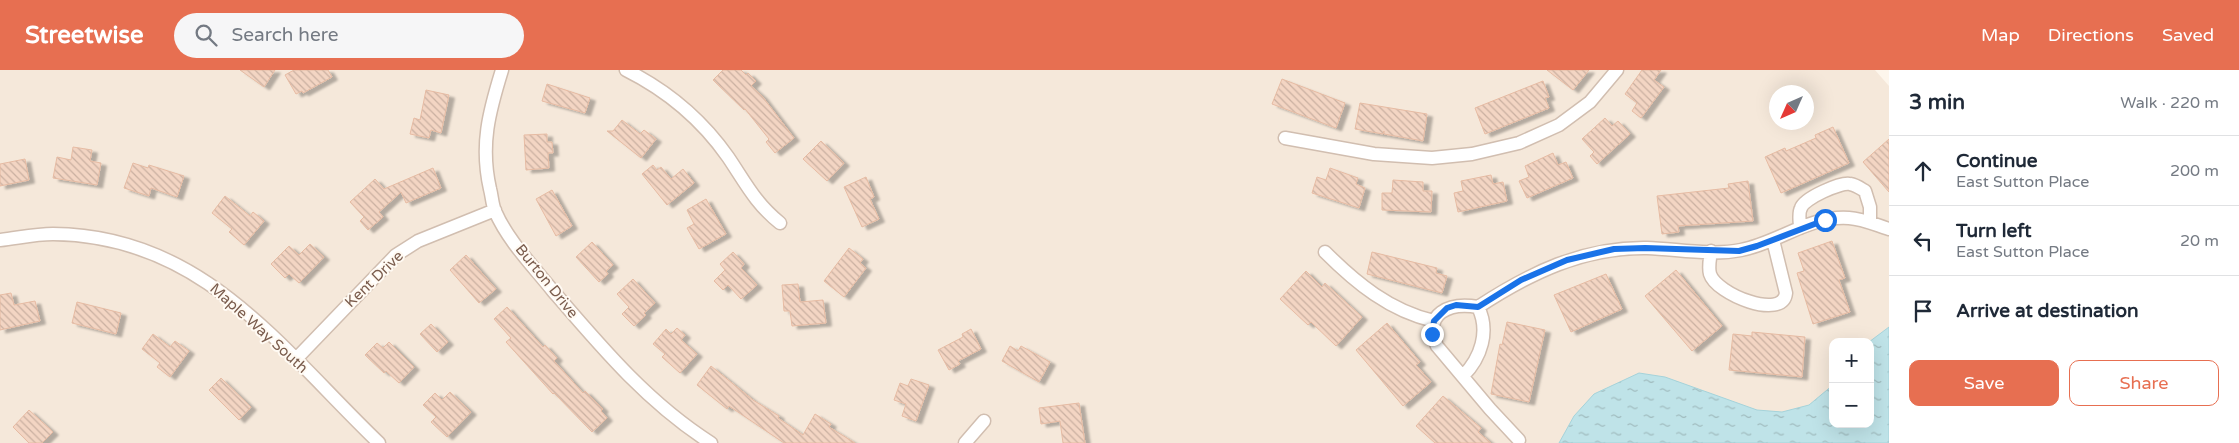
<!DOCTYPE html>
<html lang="en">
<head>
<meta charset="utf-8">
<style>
  :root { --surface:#fff; --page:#f6f6f7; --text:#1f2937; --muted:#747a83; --line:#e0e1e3; --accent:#e76f51 }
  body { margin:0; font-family:"Varela Round",sans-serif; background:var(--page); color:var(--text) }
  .controls { position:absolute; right:15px; bottom:15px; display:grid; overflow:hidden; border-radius:10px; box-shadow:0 5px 20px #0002 }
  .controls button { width:45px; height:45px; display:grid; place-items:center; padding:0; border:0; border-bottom:1px solid var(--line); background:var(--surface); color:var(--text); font:25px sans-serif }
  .compass { position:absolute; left:1769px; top:15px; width:45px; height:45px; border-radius:50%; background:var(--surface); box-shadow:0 5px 20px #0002; rotate:225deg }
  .stop { position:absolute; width:15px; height:15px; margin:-11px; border:4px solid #1a73e8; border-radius:50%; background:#fff }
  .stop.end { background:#1a73e8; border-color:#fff; box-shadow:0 1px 5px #0008 }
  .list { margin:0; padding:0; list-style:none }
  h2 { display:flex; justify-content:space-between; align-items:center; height:65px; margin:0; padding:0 20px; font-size:21px }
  h2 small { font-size:16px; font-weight:400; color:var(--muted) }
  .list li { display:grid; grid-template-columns:32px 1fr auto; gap:15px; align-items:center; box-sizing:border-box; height:70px; padding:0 20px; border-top:1px solid var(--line) }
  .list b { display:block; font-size:19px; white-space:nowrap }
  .list p { margin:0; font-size:16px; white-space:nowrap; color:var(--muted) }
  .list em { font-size:16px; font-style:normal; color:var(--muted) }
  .actions { display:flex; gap:10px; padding:15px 20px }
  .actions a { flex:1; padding:11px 0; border:1px solid var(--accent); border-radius:10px; text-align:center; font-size:18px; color:var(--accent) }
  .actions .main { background:var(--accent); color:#fff }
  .icon { flex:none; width:28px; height:28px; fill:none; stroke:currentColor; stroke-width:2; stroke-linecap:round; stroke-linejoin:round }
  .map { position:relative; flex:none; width:1889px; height:373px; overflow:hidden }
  header { display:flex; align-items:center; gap:30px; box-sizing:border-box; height:70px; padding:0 25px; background:var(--accent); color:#fff }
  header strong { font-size:24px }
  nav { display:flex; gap:28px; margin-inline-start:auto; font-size:18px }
  .search { width:350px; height:45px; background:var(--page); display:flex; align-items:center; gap:12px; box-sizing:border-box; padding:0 18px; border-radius:28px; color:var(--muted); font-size:19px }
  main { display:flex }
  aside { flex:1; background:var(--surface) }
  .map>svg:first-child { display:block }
  .residential { fill:#f5e8da; fill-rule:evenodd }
  .water { fill:url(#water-ripples); stroke:#a5d3da }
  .building { fill:url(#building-back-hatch); stroke:#e6bba3; filter:url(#shadow) }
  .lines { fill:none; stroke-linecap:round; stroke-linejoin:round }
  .street-casing { stroke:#d1beb0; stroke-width:15 }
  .street { stroke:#fff; stroke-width:12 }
  .route { stroke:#1a73e8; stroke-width:6 }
  .labels { text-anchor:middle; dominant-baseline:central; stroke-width:4; stroke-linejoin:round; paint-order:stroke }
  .street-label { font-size:15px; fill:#7a5c4d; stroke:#fffaf3 }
</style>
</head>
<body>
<header>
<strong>Streetwise</strong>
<div class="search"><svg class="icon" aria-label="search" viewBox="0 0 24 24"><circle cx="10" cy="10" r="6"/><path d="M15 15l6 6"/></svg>Search here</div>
<nav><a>Map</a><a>Directions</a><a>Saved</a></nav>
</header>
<main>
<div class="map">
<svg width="1889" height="373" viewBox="0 0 1889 373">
  <defs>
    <pattern id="water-ripples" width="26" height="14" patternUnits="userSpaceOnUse" patternTransform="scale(1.25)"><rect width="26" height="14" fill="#bfe3e8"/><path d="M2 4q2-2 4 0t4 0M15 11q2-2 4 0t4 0" fill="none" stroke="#a0bbbe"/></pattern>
    <pattern id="building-back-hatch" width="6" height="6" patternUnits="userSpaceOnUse" patternTransform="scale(1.25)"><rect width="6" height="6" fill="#f3d5c3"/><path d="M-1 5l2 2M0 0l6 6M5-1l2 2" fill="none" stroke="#cab0a1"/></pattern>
    <filter id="shadow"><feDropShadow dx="5.5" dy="3" stdDeviation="1" flood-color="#0004"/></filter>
  </defs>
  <rect width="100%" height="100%" fill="#fdf6ec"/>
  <path class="residential" d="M0 0H1875L1889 16V373H0ZM1776 22H1806V52H1776ZM1833 272H1870V354H1833Z"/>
  <path class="water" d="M1889 257V373H1559L1574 346 1594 324 1639 303 1665 307 1757 340 1782 342 1809 335 1833 315V354H1870V272H1869Z"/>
  <path class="building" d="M240 0H275L264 17Z
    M294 0H328L332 7 303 23 302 21 296 24 285 5Z
    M723 0H741L746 5 748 3 756 11 751 16 762 26 794 68 775 83 766 72 769 69 745 39 744 40 713 10Z
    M1547 0H1589L1573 20Z
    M1642 0H1661L1654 10 1664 17 1641 48 1632 41 1637 33 1625 24Z
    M1282 9 1345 33 1336 58 1272 34Z
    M1543 11 1549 27 1545 28 1549 38 1485 64 1475 38Z
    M547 14 590 28 585 43 542 31Z
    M426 20 449 25 441 63 431 60 429 68 410 64 414 48 420 50Z
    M1360 33 1427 44 1423 71 1384 64V61L1383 64 1355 59Z
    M1605 48 1612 56 1618 51 1630 64 1597 94 1590 86 1594 82 1582 69Z
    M622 50 640 64 644 60 656 69 641 88 607 61H613Z
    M1833 57 1849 93 1781 123 1765 87 1785 78 1786 81 1816 68 1815 65Z
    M547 64V72H552L553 83H548L549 98 526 100 524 65Z
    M1889 69V122L1863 92Z
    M821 71 844 93 827 111 803 89Z
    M73 77 92 80 90 91 101 93 97 115 53 108 57 87 71 90Z
    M1553 83 1558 95 1566 92 1573 108 1527 128 1519 111 1529 107 1525 96Z
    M25 89 29 110 0 116V94Z
    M133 93 148 98 149 95 184 106 177 127 151 118 149 126 124 118Z
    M653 95 657 100 661 97 671 109 683 99 694 113 667 135 642 104Z
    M433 98 441 118 406 133 401 122 379 142 383 147 368 160 360 151 364 147 350 132 375 109 384 119Z
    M1330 98 1358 108 1356 114 1365 118 1359 138 1312 123 1317 107 1326 110Z
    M1491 105 1493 114 1503 112 1507 131 1458 142 1454 123 1463 121 1461 111Z
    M866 107 874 127 870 129 879 149 862 157 844 117Z
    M1393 110 1423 112V121H1432L1431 142 1382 140V123H1392Z
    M1748 111 1753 151 1678 156 1679 162 1662 164 1657 126 1729 118 1728 114Z
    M552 120 572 156 556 166 536 129Z
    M225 126 250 146 253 142 264 151 244 175 229 162 232 159 212 143Z
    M706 129 726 164 699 179 687 158 694 154 687 140Z
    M1832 171 1845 208 1839 210 1850 242 1813 254 1797 203 1804 201 1798 183Z
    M592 172 613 195 606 201 608 204 599 212 576 187Z
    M310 174 324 187 299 213 289 204 285 208 271 194 289 176 299 185Z
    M849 178 863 189 860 193 866 198 844 227 824 211Z
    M733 182 744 194 741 198 757 215 741 229 728 215 723 220 714 211 725 200 720 194Z
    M1372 182 1437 198 1436 203 1447 206 1442 223 1367 204Z
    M466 185 496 219 479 233 450 200Z
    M1676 200 1722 256 1692 281 1645 226Z
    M1306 201 1322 217 1325 213 1362 247 1336 276 1311 252 1308 255 1280 229Z
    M1606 204 1622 239 1571 262 1554 225Z
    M633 209 655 233 644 243 646 245 634 256 622 244 629 237 617 224Z
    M798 214 800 232 823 230 826 253 792 256 790 241H784L782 215Z
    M11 223 14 235 35 231 40 251 0 260V225Z
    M77 232 121 243 116 264 72 253Z
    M507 237 543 277 545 275 557 288 554 291 583 323 585 321 603 339 601 341 607 348 592 362 554 323 553 324 506 272 511 268 494 249Z
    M1507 252 1545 260 1529 332 1491 324 1500 274 1502 275Z
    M1387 253 1420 292 1416 295 1431 312 1403 336 1356 280Z
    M431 254 448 272 437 282 420 264Z
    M677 258 685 265 681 270 697 284 680 303 662 287 665 284 653 274 666 259 671 264Z
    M971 259 981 279 958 291 960 294 949 300 938 280 963 267 962 264Z
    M1752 262 1805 267 1802 307 1729 300 1733 264 1752 266Z
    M153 264 170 277 175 271 189 281 170 307 157 297 160 293 142 279Z
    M389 272 414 297 399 313 386 301 384 303 365 285 377 273 383 278Z
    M1010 276 1018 281 1021 276 1050 292 1039 312 1002 291Z
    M711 296 753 330 779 346 778 348 803 365 815 344 831 354 829 357 855 373H784L729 336 727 339 697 315Z
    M221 308 251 337 239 350 209 320Z
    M911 309 929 315 916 351 902 346 906 334 894 330 900 313 908 316Z
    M450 322 471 342 447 367 431 352 436 347 423 335 435 323 442 330Z
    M1443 326 1481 358 1478 362 1491 373H1435L1416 356Z
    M1079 333 1085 373H1063L1060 351 1041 354 1039 338Z
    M29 340 53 362 42 373H29L13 357Z"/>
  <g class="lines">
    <g class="street-casing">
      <path id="street" d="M502 0C489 42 480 75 490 119 492 126 492 134 495 141 508 171 533 196 553 221 601 277 648 333 711 373
        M626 0C666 20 702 50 728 87 745 112 755 133 780 153
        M1285 68 1374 84 1432 88 1472 84 1519 73 1559 55 1590 32 1617 0
        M1800 158C1800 152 1798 143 1801 138 1804 128 1841 112 1850 114 1856 115 1860 118 1865 121L1870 137V152
        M0 170C18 168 35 164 53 164 203 165 281 279 379 373
        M1711 181C1710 189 1708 197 1710 204 1716 224 1783 251 1786 223L1773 170
        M1325 182C1356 213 1390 241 1434 251
        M1478 237C1530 203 1583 177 1647 178 1677 179 1711 186 1741 180 1778 173 1810 145 1849 148 1863 149 1876 155 1889 159
        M296 289 396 185 418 171 495 140
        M1463 306C1481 288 1490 261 1478 237 1450 232 1422 243 1437 276L1490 339 1519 370
        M965 373 984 351"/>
    </g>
    <use href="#street" class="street"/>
  </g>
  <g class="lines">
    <path class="route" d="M1432 264 1434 251 1447 238 1456 235 1478 237 1521 210 1567 190 1614 179 1645 178 1739 181 1757 176 1825 150"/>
  </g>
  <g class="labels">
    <g class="street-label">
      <text transform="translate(374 209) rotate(-44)">Kent Drive</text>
      <text transform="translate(547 211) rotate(51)">Burton Drive</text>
      <text transform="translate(259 258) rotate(42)">Maple Way South</text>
    </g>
  </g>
</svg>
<div class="controls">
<button>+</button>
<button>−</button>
</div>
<svg class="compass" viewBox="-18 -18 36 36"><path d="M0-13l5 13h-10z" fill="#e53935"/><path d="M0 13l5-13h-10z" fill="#747a83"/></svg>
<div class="stop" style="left:1825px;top:150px"></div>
<div class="stop end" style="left:1432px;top:264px"></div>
</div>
<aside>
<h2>3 min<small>Walk · 220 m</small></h2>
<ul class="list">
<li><svg class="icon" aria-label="ahead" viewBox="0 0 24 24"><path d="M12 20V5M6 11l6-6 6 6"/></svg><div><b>Continue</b><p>East Sutton Place</p></div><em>200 m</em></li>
<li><svg class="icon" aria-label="left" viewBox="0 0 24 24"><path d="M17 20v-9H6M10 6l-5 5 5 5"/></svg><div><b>Turn left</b><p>East Sutton Place</p></div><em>20 m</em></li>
<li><svg class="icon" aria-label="arrive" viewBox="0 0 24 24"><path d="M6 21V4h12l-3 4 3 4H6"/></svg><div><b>Arrive at destination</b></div></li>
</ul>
<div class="actions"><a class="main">Save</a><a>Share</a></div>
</aside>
</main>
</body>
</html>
